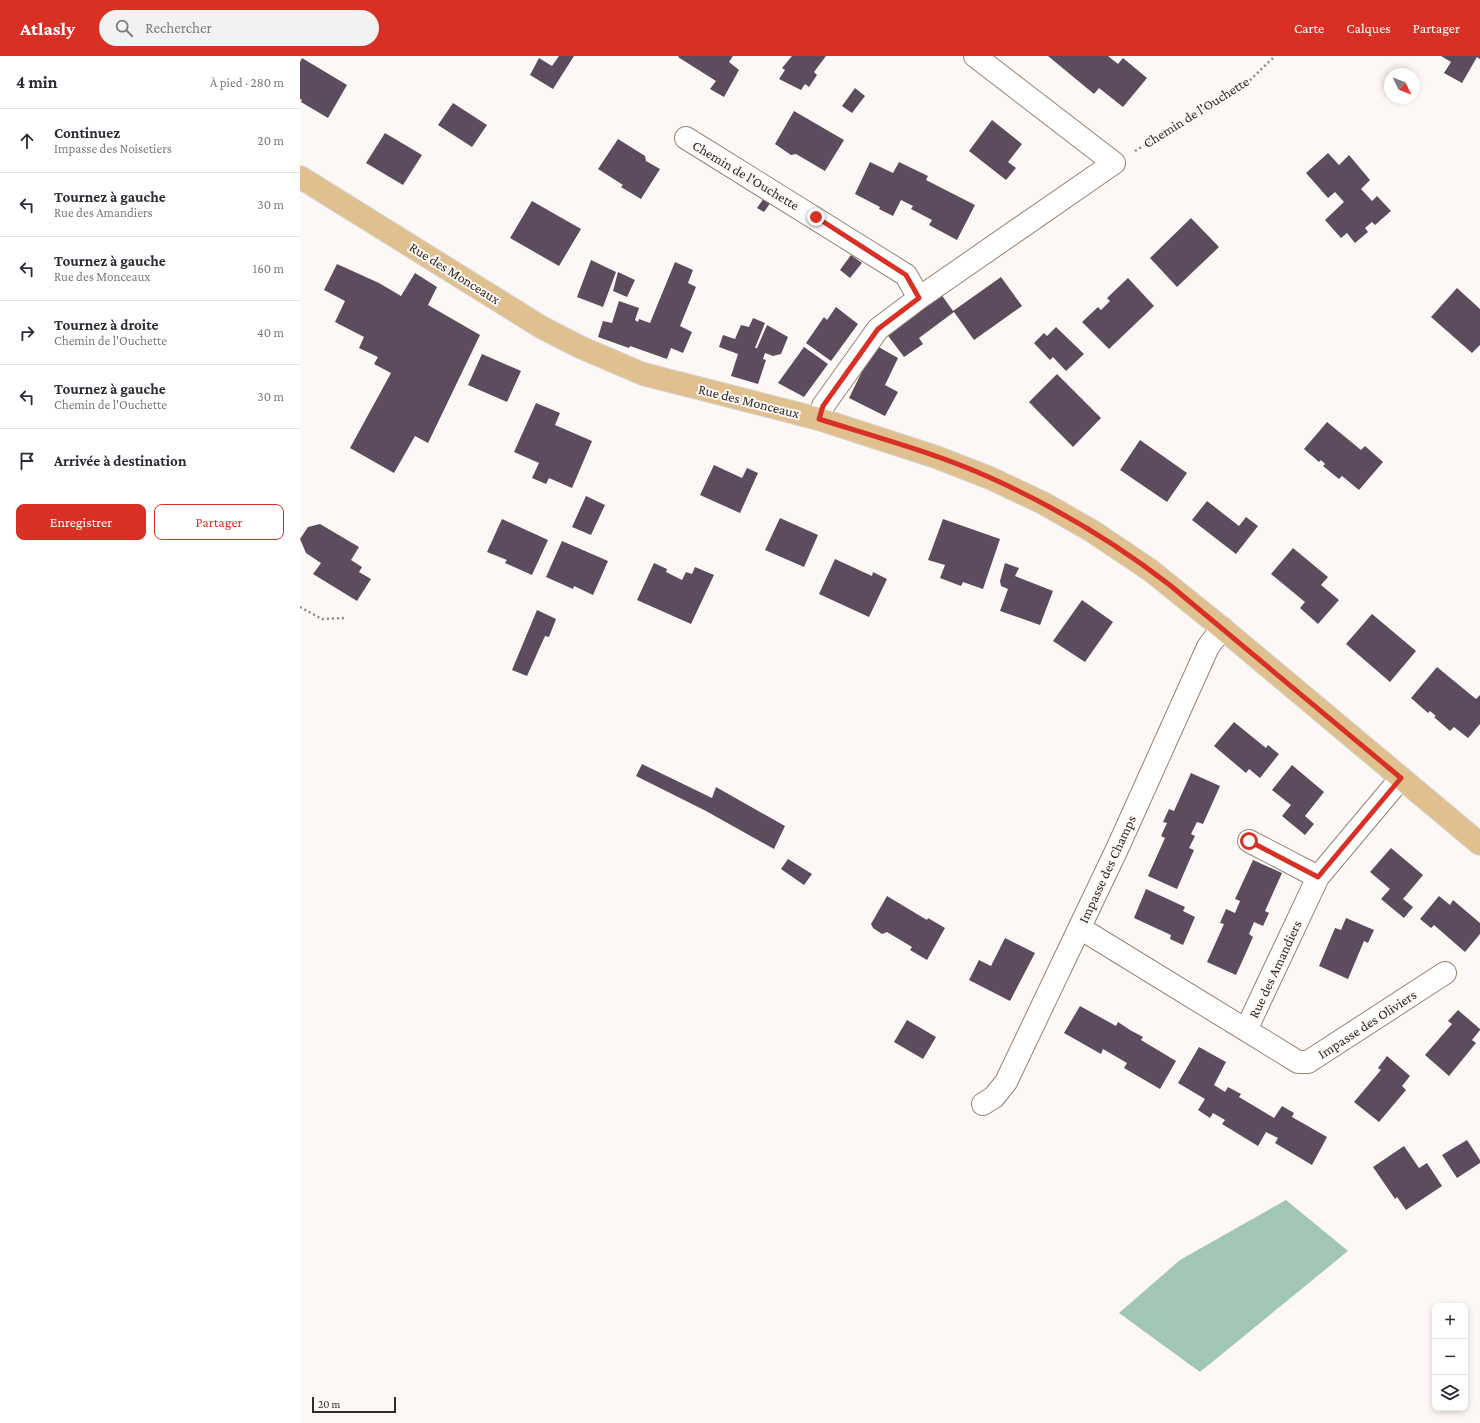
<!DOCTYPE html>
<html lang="fr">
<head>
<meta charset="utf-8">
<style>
  :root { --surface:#fff; --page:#f2f2f3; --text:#2b2b33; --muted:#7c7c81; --line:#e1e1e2; --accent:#d93025 }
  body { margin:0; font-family:"Crimson Pro",serif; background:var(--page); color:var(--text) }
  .controls { position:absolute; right:12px; bottom:12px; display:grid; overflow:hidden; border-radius:8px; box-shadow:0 2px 6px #0003 }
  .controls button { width:36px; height:36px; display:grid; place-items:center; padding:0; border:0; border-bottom:1px solid var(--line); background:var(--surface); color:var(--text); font:20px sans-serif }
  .compass { position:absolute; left:1084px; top:12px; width:36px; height:36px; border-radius:50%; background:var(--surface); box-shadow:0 2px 6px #0003; rotate:133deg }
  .scale { position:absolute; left:12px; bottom:10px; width:84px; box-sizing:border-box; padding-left:4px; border:2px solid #332b24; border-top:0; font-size:11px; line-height:14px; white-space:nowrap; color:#332b24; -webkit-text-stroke:3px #fdf8f5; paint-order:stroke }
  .stop { position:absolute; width:12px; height:12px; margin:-9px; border:3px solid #d93025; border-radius:50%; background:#fff }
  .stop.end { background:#d93025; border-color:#fff; box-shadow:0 1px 4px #0008 }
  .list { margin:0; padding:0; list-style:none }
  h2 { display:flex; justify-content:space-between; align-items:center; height:52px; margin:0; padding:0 16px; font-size:17px }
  h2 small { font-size:13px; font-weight:400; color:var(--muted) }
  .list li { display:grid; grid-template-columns:26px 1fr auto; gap:12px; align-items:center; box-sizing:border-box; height:64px; padding:0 16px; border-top:1px solid var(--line) }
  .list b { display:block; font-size:15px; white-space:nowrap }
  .list p { margin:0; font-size:13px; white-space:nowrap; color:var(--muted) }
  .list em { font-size:13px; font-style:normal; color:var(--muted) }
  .actions { display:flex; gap:8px; padding:12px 16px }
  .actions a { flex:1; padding:9px 0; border:1px solid var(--accent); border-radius:8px; text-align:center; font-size:14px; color:var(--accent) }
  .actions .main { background:var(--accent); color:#fff }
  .icon { flex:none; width:22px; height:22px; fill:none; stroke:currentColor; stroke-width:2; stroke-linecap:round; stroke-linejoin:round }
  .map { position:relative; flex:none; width:1180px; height:1367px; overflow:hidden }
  header { display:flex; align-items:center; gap:24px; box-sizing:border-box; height:56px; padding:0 20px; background:var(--accent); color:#fff }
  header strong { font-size:19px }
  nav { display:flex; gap:22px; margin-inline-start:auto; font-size:14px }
  .search { width:280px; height:36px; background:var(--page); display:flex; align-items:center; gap:10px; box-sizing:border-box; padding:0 14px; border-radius:22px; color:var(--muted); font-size:15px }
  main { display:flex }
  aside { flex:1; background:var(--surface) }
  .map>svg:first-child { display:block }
  .forest { fill:#a2c6b5 }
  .building { fill:#5c4c5d }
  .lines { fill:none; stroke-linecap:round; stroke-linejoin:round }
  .minor-casing { stroke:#978372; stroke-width:24 }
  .major-casing { stroke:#d6d5d3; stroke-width:24 }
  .path { stroke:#918b86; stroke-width:2.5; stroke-dasharray:2 3; stroke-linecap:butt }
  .minor { stroke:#fff; stroke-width:22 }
  .major { stroke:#e0c08f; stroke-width:22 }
  .route { stroke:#d93025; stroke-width:5 }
  .labels { text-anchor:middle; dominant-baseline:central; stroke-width:4; stroke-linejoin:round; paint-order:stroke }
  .street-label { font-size:14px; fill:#332b24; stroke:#fdf8f5 }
</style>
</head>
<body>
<header>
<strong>Atlasly</strong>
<div class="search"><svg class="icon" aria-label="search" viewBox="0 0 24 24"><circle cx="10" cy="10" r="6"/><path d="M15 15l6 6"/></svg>Rechercher</div>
<nav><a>Carte</a><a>Calques</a><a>Partager</a></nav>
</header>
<main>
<aside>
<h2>4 min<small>À pied · 280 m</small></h2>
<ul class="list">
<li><svg class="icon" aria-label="ahead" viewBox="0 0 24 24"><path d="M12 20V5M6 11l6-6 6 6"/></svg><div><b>Continuez</b><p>Impasse des Noisetiers</p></div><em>20 m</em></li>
<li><svg class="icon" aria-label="left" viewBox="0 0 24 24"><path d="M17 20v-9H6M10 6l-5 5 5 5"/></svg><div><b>Tournez à gauche</b><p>Rue des Amandiers</p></div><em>30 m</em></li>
<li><svg class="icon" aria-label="left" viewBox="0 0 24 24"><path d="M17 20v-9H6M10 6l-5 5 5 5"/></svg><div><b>Tournez à gauche</b><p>Rue des Monceaux</p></div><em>160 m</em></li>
<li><svg class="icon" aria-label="right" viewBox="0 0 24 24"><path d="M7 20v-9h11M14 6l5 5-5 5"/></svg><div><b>Tournez à droite</b><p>Chemin de l'Ouchette</p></div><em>40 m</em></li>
<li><svg class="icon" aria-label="left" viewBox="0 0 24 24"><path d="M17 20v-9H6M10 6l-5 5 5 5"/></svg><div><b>Tournez à gauche</b><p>Chemin de l'Ouchette</p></div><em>30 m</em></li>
<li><svg class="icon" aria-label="arrive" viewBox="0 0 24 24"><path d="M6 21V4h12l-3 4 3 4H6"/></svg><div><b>Arrivée à destination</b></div></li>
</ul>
<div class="actions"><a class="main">Enregistrer</a><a>Partager</a></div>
</aside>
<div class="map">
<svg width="1180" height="1367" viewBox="0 0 1180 1367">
  <rect width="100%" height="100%" fill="#fdf8f5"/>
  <path class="forest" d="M986 1144 1048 1195 900 1316 819 1257 880 1204Z"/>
  <path class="building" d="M259 0H274L253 33 230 19 239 2 252 10Z
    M379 0H433L429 6 439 14 424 41 410 33 416 25 378 1Z
    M492 0H526L514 16 517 19 509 31 505 28 501 34 479 23 485 14 482 12Z
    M748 0H808L818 8 823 2 847 22 823 51 799 32 794 38Z
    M1141 0H1180V3L1177 1 1162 27 1144 17 1151 6Z
    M2 2 47 29 28 62 1 46 2 44 0 43V6Z
    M555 32 565 40 552 57 542 50Z
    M153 47 187 69 172 91 138 69Z
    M494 55 544 84 525 115 496 98 491 99 475 88Z
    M692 64 722 88 708 106 716 112 706 124 669 95Z
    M85 77 122 99 103 129 66 107Z
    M318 83 345 100 346 105 360 113 341 143 321 131 323 129 298 113Z
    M1028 97 1039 109 1049 99 1070 124 1061 133 1072 145 1077 140 1091 155 1075 169 1072 166 1065 172 1068 176 1055 187 1047 177 1041 182 1025 164 1044 146 1035 136 1028 142 1006 117Z
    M570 106 593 117 599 106 628 120 626 124 675 149 657 184 629 169 632 164 611 153 613 150 601 144 593 160 579 153 580 151 555 138Z
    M464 142 471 146 464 156 457 152Z
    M232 145 281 173 259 210 210 182Z
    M891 162 919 191 877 231 850 202Z
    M551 199 562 207 550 222 540 214Z
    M291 204 316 216 303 251 277 241Z
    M375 206 393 214 388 227 396 231 380 270 392 276 383 297 371 292 367 303 330 290 329 292 298 281 303 265 312 267 319 245 339 252 335 264 338 266 339 263 350 267Z
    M37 208 79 227 101 240 115 217 137 231 128 249 180 279 128 387 115 380 94 417 50 392 91 317 74 308 78 301 59 292 64 281 35 266 45 245 24 234Z
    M318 216 335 224 327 241 313 235Z
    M701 221 722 250 674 284 654 256 619 282 623 288 604 301 586 277 641 238 653 255Z
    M828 222 854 250 809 293 782 266 798 251 801 254 810 245 807 242Z
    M1157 232 1180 253V289L1172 297 1131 261Z
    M536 251 558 268 531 305 506 287 524 261 527 264Z
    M453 262 465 267 455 292H457L467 269 488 281 481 298 473 300 465 297 463 303 466 304 458 328 431 320 438 298 419 291 423 279 435 283 441 269 449 271Z
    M756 271 784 298 766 315 753 301 750 304 734 287 744 277 747 280Z
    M575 289 598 302 585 329 598 336 585 360 549 342Z
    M504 291 528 308 504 341 478 327Z
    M182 298 221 315 207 346 168 329Z
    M757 318 801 362 773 391 729 346Z
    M236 347 260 357 255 369 292 385 272 432 249 422 246 428 232 422 239 407 214 396Z
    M1027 366 1061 394 1065 390 1083 406 1059 434 1042 420 1039 423 1023 410 1025 408 1021 404 1019 406 1004 393Z
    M840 384 887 417 867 446 820 414Z
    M414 409 442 422 447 412 458 417 440 457 400 439Z
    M286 440 305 449 291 479 272 471Z
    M907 445 939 470 946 461 958 470 936 498 892 464Z
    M480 462 518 479 504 511 465 494Z
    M202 463 248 484 232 519 205 507 207 504 187 496Z
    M643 463 700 483 683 533 663 526 661 530 640 522 645 509 628 504Z
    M20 468 59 491 51 504 62 511 59 516 71 523 57 545 13 518 21 507 6 497 0 483 8 471Z
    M262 485 308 505 293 539 274 530 273 533 246 521Z
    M993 492 1028 521 1021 529 1039 544 1018 568 1000 552 1005 546 971 518Z
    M535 503 572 520 573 516 587 523 569 561 519 538Z
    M354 507 367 513 366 516 382 524 386 516 392 518 395 511 414 519 391 568 337 544Z
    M705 507 719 512 715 520 753 535 740 569 700 555 708 533 701 530 700 525Z
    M782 544 813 566 785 606 753 585Z
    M237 554 256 563 249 581 245 580 227 620 212 614Z
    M1072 558 1116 595 1090 626 1046 588Z
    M1137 611 1176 643 1180 639V668L1168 682 1154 671 1150 675 1134 661 1136 660 1130 655 1128 657 1111 642Z
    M934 666 966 692 968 689 979 698 960 722 949 713 946 717 914 690Z
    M342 708 412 742 416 731 485 770 474 793 406 755 336 720Z
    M992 709 1024 736 1005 760 1014 768 1005 779 982 760 991 749 972 734Z
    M891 717 920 730 903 768 897 766 891 778 895 780 889 792 894 794 877 833 848 820 865 782 861 780 867 767 863 766 869 753 874 755Z
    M1091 792 1123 819 1103 843 1113 851 1104 862 1081 843 1090 833 1070 816Z
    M488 803 512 818 504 829 481 813Z
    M953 804 982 817 965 855 969 857 963 870 954 866 949 878 953 881 936 919 907 906 924 868 920 867 926 853 935 857 940 845 935 843Z
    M846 833 885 851 883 855 895 861 883 889 870 883 871 879 834 862Z
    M587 840 627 864 628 862 645 872 627 904 610 894 612 891 587 876 582 878 573 872 571 868Z
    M1139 840 1150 849 1153 844 1180 867V878L1165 896 1134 869 1131 872 1120 863Z
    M1046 862 1074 874 1068 887 1064 885 1048 923 1019 910 1035 872 1041 874Z
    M705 882 735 897 710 945 669 924 679 904 691 910Z
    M780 950 816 970 818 966 830 974 843 981 841 984 876 1005 860 1033 824 1012 827 1007 803 993 801 998 764 977Z
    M1158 954 1180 973V974L1172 984 1176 987 1149 1020 1125 999 1152 968 1148 965Z
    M607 964 636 981 623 1003 594 986Z
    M899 991 926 1006 914 1029 925 1036 928 1031 941 1038 939 1041 974 1062 982 1050 994 1057 992 1061 1027 1081 1012 1109 975 1087 978 1082 966 1076 958 1090 922 1068 925 1064 913 1057 910 1062 898 1054 905 1043 878 1027Z
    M1087 1000 1110 1020 1102 1030 1106 1034 1079 1066 1054 1046 1081 1014 1078 1012Z
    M1167 1084 1180 1104V1107L1157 1122 1142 1099Z
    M1104 1090 1119 1112 1127 1107 1142 1130 1106 1154 1097 1141 1095 1143 1073 1111Z"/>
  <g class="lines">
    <g class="minor-casing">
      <path id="minor" d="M386 82 606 219 619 242
        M519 363 523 350 578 273 619 242 814 107 675 0
        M949 785 1018 821
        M788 877 946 974 1018 821 1101 722
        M946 974 998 1006H1008L1145 917
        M683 1048 694 1041 706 1026 818 791 908 591 922 572"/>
    </g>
    <g class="major-casing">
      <path id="major" d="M0 121 241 271 280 291 343 318 519 363 636 401 690 422 743 447 792 475 850 514 922 572 1180 788"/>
    </g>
    <path class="path" d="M835 95 947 27 975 0
      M0 551 22 563 45 562"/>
    <use href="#minor" class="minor"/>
    <use href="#major" class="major"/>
  </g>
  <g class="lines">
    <path class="route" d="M516 161 606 219 619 242 578 273 523 350 519 363C576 381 636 397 691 422 755 451 816 487 871 530L1101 722 1018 821 949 785"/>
  </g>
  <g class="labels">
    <g class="street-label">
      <text transform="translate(896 56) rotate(-32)">Chemin de l'Ouchette</text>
      <text transform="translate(446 119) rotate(31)">Chemin de l'Ouchette</text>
      <text transform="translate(155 217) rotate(32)">Rue des Monceaux</text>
      <text transform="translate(449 345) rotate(14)">Rue des Monceaux</text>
      <text transform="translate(807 813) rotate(-65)">Impasse des Champs</text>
      <text transform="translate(975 913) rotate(-65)">Rue des Amandiers</text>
      <text transform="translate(1067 968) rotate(-33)">Impasse des Oliviers</text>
    </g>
  </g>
</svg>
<div class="controls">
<button>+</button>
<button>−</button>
<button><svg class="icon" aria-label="layers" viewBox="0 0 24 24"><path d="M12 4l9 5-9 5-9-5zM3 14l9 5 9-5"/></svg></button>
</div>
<svg class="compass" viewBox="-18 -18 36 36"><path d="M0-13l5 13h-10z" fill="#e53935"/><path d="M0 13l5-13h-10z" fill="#7c7c81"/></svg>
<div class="scale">20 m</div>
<div class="stop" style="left:949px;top:785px"></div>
<div class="stop end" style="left:516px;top:161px"></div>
</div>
</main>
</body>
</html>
